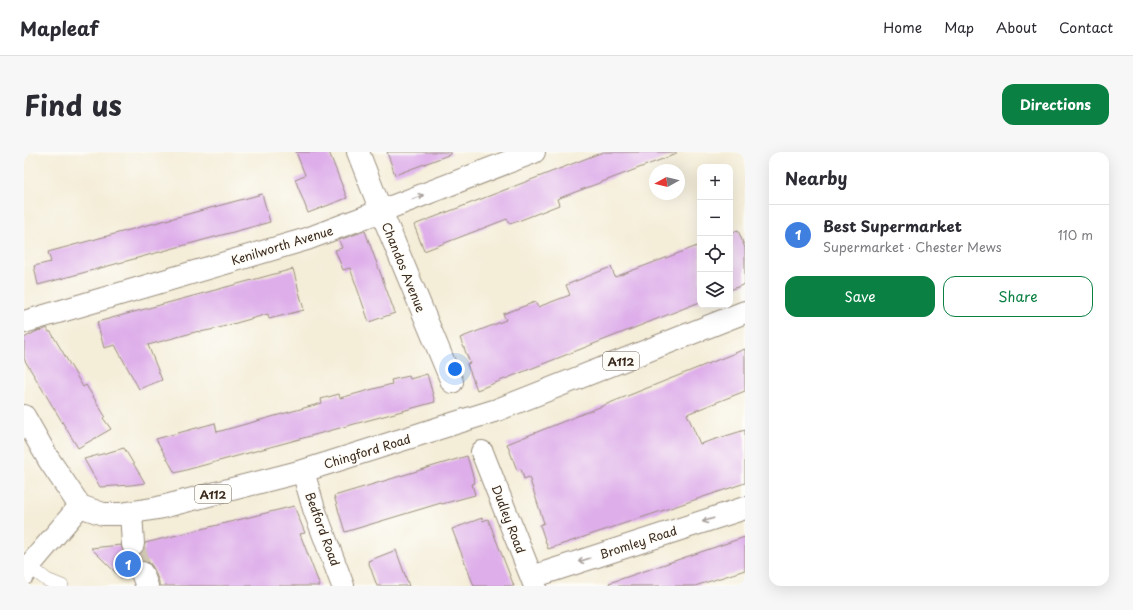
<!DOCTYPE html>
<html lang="en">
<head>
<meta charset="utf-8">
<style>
  :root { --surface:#fff; --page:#f7f7f7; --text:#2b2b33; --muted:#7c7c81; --line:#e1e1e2; --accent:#0b8043 }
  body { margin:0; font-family:"Playpen Sans",sans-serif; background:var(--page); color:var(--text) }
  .controls { position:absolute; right:12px; top:12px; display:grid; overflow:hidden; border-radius:8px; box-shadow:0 4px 16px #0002 }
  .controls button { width:36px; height:36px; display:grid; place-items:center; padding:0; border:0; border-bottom:1px solid var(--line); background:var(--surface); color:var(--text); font:20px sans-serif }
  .compass { position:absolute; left:625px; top:12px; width:36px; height:36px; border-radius:50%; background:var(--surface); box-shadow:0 4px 16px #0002; rotate:262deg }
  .you { position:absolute; left:431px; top:217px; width:14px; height:14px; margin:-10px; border:3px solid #fff; border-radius:50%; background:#1a73e8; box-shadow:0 0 0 6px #1a73e833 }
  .badge { display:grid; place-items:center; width:26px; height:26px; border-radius:50%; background:var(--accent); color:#fff; font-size:13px; font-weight:700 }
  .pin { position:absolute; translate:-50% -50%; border:2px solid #fff; box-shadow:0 1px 4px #0006 }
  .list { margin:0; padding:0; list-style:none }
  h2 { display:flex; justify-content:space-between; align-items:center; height:52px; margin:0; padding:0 16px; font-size:17px }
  h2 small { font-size:13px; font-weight:400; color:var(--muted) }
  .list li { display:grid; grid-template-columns:26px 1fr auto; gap:12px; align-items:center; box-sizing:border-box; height:60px; padding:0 16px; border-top:1px solid var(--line) }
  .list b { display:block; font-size:15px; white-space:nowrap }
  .list p { margin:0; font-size:13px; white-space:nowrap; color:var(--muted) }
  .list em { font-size:13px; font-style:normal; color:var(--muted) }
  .actions { display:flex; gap:8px; padding:12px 16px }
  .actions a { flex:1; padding:9px 0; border:1px solid var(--accent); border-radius:12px; text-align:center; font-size:14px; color:var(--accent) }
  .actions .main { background:var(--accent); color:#fff }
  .icon { flex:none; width:22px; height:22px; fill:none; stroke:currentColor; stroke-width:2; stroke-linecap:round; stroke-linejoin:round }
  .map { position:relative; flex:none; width:721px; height:434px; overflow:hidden; border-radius:12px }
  header { display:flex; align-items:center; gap:24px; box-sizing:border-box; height:56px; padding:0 20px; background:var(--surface); border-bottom:1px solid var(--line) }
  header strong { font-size:19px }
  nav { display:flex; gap:22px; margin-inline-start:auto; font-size:14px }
  .intro { display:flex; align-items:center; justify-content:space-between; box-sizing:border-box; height:96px; padding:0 24px }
  h1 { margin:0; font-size:28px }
  .button { padding:10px 18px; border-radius:12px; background:var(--accent); color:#fff; font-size:14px; font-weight:700 }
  main { display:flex; gap:24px; padding:0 24px }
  aside { flex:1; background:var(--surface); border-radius:12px; box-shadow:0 4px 16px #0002 }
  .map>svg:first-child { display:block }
  .building { fill:#deaeea }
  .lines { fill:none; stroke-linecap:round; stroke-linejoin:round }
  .street-tunnel { stroke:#cfc6b3; stroke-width:22; stroke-dasharray:22 11; stroke-linecap:butt }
  .lane-casing { stroke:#988c7b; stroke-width:14 }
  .street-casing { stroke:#988c7b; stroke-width:24 }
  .primary-casing { stroke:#988c7b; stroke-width:24 }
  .lane { stroke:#fff; stroke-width:13 }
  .street { stroke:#fff; stroke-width:22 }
  .primary { stroke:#fff; stroke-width:22 }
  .oneway { stroke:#a79f9a }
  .labels { text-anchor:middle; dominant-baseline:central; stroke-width:3; stroke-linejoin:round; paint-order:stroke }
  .shield { fill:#fdfcf7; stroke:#75695f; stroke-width:1 }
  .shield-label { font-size:11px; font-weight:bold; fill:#3b2a1e }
  .street-label { font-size:12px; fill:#3b2a1e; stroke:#fdfcf7 }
</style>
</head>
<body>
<header>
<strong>Mapleaf</strong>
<nav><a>Home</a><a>Map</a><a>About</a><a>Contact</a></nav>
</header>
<div class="intro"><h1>Find us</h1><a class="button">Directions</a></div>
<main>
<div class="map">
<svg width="721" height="434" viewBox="0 0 721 434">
  <rect width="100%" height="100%" fill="#fdfcf7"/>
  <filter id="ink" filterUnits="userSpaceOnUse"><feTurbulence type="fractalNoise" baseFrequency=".025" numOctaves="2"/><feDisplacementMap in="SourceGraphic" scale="8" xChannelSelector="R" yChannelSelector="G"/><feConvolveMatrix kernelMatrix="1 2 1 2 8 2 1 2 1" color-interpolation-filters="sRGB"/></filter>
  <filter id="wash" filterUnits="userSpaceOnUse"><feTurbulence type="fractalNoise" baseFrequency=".012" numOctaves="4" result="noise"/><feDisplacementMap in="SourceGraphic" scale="16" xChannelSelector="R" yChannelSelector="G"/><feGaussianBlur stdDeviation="0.9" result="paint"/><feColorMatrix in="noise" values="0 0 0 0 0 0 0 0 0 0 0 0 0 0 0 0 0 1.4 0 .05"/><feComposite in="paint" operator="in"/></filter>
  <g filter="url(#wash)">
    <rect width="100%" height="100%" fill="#f4edd8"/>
    <g id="blocks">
      <path class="building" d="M272 0H305L323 46 284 61 271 27 281 23Z
        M363 0H427V2L371 23Z
        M579 0H652V2L533 47 535 53 502 66 486 72 483 67 400 99 390 73Z
        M238 42 246 70 14 133 10 114 27 110 24 100Z
        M714 78 721 96V132L706 138V81Z
        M341 79 371 161 345 170 326 116 319 118 311 98 318 96 315 88Z
        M676 93V150L453 238 443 212 446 211 436 186 482 168 479 162 511 150 514 155 546 143 542 133 587 115 591 125Z
        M269 117 280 158 245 167 244 162 191 177 176 180 175 179 124 193 138 228 115 237 91 193 80 196 73 170Z
        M23 176 25 180H27L59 235 62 233 81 264 79 266 87 277 54 296 0 207V186L11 180 16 178 17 179Z
        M721 197V239L663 262 676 292 721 278V331L524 397 516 373 520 371 505 325 500 327 497 317 493 318 483 292Z
        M403 222 411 250 151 321 132 287 191 271 193 280 298 251 297 247 315 242 316 246 368 232 367 228 385 224 386 227Z
        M100 296 121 331 107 333 76 335 60 307Z
        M443 304 451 331 448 332 451 343 418 352 417 351 321 380 310 344Z
        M270 354 281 381 276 382 296 434H135V430L130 417 126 411 120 409 113 410 108 413 106 419V424L97 426 67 396 97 393 99 399 103 403 110 404 116 402 120 398 121 391Z
        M458 366 459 369 464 367 490 434H450L428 377Z
        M721 385V418L671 434H586L585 431Z
        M372 398 385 434H353L344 409Z"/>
    </g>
  </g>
  <g filter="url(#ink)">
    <use href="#blocks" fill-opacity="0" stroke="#988c7b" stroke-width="1"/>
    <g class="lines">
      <path class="street-tunnel" d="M109 392 118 421"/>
      <g class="lane-casing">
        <path id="lane" d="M5 414 23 428 38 434"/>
      </g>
      <g class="street-casing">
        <path id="street" d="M334 0 357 59 428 230
          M0 170 283 87 357 59 510 0
          M458 300 511 434
          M279 319 290 357 319 434
          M107 361 109 392
          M118 421 123 434
          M0 422 5 414 56 354
          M508 425 721 356"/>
      </g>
      <g class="primary-casing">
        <path id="primary" d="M0 264 25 308 56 354 79 362H97L134 356 279 319 444 267 473 258 721 160"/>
      </g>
      <use href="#lane" class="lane"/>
      <use href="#street" class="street"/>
      <use href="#primary" class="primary"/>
    </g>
    <defs><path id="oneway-shaft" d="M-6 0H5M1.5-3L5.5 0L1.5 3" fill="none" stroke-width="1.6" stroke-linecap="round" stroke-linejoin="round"/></defs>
    <g class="oneway">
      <use href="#oneway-shaft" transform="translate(394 45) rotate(-21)"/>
      <use href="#oneway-shaft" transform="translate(684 368) rotate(162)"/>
      <use href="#oneway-shaft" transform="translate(560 408) rotate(162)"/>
    </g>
  </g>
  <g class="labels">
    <g class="shield">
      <rect x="579" y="200" width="36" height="18" rx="3"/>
      <rect x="171" y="333" width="36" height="18" rx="3"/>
    </g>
    <g class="shield-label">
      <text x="597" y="209">A112</text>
      <text x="189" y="342">A112</text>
    </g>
    <g class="street-label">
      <text transform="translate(258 93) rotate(-17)">Kenilworth Avenue</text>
      <text transform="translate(380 115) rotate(68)">Chandos Avenue</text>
      <text transform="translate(343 299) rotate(-17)">Chingford Road</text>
      <text transform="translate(485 367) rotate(69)">Dudley Road</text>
      <text transform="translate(299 377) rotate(70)">Bedford Road</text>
      <text transform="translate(614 390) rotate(-18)">Bromley Road</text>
    </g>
  </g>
</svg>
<div class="controls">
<button>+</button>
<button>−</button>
<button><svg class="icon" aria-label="locate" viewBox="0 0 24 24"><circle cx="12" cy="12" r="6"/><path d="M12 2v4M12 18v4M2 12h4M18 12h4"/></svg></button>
<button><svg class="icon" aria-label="layers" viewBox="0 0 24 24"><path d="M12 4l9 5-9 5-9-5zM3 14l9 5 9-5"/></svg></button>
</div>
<svg class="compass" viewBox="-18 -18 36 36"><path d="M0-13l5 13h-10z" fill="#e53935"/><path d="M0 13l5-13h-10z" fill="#7c7c81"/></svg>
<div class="you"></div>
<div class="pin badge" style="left:104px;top:412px;background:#3f7fe0">1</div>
</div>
<aside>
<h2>Nearby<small></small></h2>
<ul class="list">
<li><span class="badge" style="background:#3f7fe0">1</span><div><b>Best Supermarket</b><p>Supermarket · Chester Mews</p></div><em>110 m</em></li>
</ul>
<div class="actions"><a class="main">Save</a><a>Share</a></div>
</aside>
</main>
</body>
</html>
